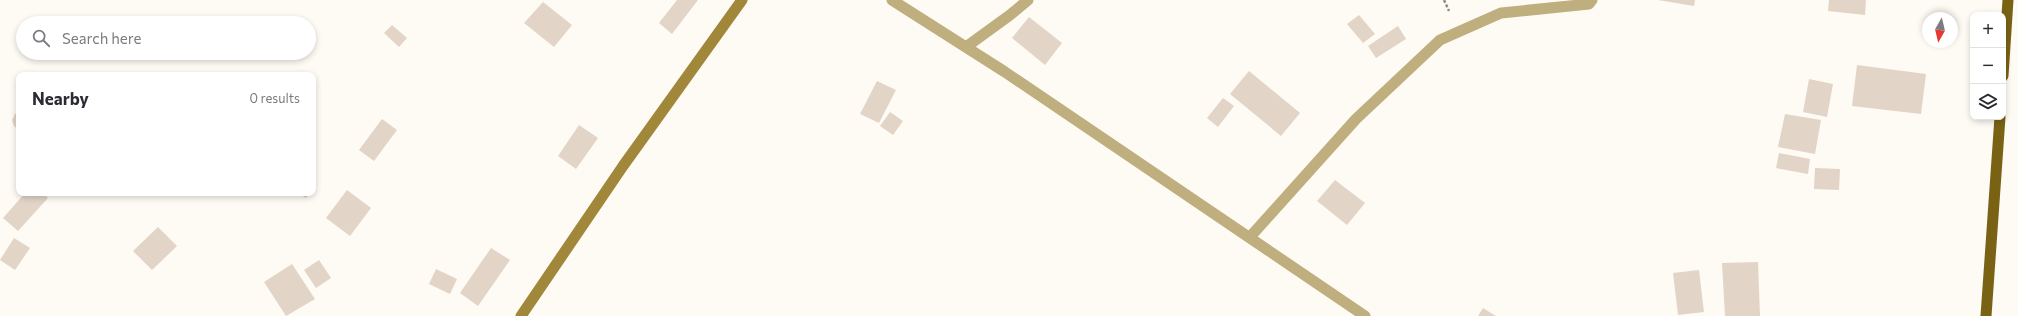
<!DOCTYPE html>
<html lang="en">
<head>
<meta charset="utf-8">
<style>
  :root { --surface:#fff; --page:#f2f2f3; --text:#2b2b33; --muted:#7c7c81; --line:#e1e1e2 }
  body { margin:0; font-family:Commissioner,sans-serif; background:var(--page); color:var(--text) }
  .controls { position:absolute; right:12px; top:12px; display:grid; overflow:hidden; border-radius:8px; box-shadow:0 2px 6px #0003 }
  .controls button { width:36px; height:36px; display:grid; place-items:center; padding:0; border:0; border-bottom:1px solid var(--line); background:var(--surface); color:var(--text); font:20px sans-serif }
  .compass { position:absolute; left:1922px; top:12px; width:36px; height:36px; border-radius:50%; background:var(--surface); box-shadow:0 2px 6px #0003; rotate:188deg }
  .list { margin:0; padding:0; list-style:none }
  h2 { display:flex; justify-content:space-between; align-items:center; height:52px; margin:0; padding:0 16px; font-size:17px }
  h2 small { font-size:13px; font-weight:400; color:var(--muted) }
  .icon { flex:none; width:22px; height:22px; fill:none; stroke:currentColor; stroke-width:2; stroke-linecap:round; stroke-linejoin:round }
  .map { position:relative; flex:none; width:2018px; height:316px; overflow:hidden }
  .search { position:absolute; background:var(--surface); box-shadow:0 2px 6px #0003; left:16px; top:16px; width:300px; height:44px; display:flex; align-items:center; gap:10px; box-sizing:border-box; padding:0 14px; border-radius:22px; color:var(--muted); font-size:15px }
  .panel { position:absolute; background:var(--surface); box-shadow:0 2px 6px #0003; left:16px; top:72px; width:300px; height:124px; border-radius:8px }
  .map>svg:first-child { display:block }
  .building { fill:#e2d5c7 }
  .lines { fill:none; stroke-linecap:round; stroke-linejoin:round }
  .path { stroke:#8f8b85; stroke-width:2.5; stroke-dasharray:3 2; stroke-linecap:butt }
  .minor { stroke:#bfae7e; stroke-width:11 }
  .secondary { stroke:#a1873a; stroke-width:11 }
  .trunk { stroke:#7a6214; stroke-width:11 }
</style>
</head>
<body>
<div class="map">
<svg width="2018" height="316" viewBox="0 0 2018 316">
  <rect width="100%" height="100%" fill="#fefaf4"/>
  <path class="building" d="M677 0H698L672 34 659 23Z
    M1658 0H1695L1694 6Z
    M1829 0H1866L1865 15 1828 11Z
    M543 2 572 25 554 47 524 23Z
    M1359 15 1375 34 1363 43 1347 24Z
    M1029 17 1062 43 1045 65 1012 38Z
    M392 25 407 38 399 47 384 33Z
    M1398 26 1406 39 1376 58 1368 46Z
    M1857 65 1926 74 1921 114 1852 106Z
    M1249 71 1300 113 1281 136 1230 94Z
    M1809 79 1833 84 1827 117 1803 112Z
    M877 81 896 90 879 123 860 114Z
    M1223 98 1234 106 1218 127 1207 118Z
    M19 111V130L14 126 12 120 15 114Z
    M890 112 903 121 893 135 880 126Z
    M1785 114 1821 120 1815 154 1778 147Z
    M382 119 397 130 374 161 359 150Z
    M579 125 598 138 576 169 558 156Z
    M1779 153 1810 159 1808 174 1776 168Z
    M1815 168 1840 169 1839 190 1814 189Z
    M1335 180 1365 203 1347 225 1317 201Z
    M347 190 371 208 350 236 326 218Z
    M25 193H43L48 198 18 231 3 218Z
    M298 193H310L306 198Z
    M158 227 177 246 152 270 133 251Z
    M14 238 30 248 15 270 0 260Z
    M491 248 510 260 478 306 460 293Z
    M319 260 331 278 316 288 304 270Z
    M1758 262 1760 316H1725L1722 263Z
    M292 264 315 299 286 316 264 282Z
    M436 269 457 279 450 294 429 284Z
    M1699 270 1704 312 1678 315 1673 273Z
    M1483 308 1496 316H1478Z"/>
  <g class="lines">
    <path class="path" d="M1444 0 1449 11"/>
    <path class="minor" d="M892 0 1005 72 1365 316
      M966 47 1010 15 1028 0
      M1250 237 1356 119 1440 40 1501 13 1589 4 1592 0"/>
    <path class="secondary" d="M521 316 623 166 742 0"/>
    <path class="trunk" d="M2003 76 2008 0
      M1986 316 2000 117"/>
  </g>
</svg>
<div class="controls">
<button>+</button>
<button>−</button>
<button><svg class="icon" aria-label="layers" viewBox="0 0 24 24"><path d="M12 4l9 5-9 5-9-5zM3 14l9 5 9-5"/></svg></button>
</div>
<svg class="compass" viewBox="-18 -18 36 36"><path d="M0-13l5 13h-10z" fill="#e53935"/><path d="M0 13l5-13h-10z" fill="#7c7c81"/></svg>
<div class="search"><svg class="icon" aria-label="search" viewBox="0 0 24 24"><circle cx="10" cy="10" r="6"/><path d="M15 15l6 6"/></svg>Search here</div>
<section class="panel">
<h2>Nearby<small>0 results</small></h2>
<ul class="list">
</ul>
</section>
</div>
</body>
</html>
